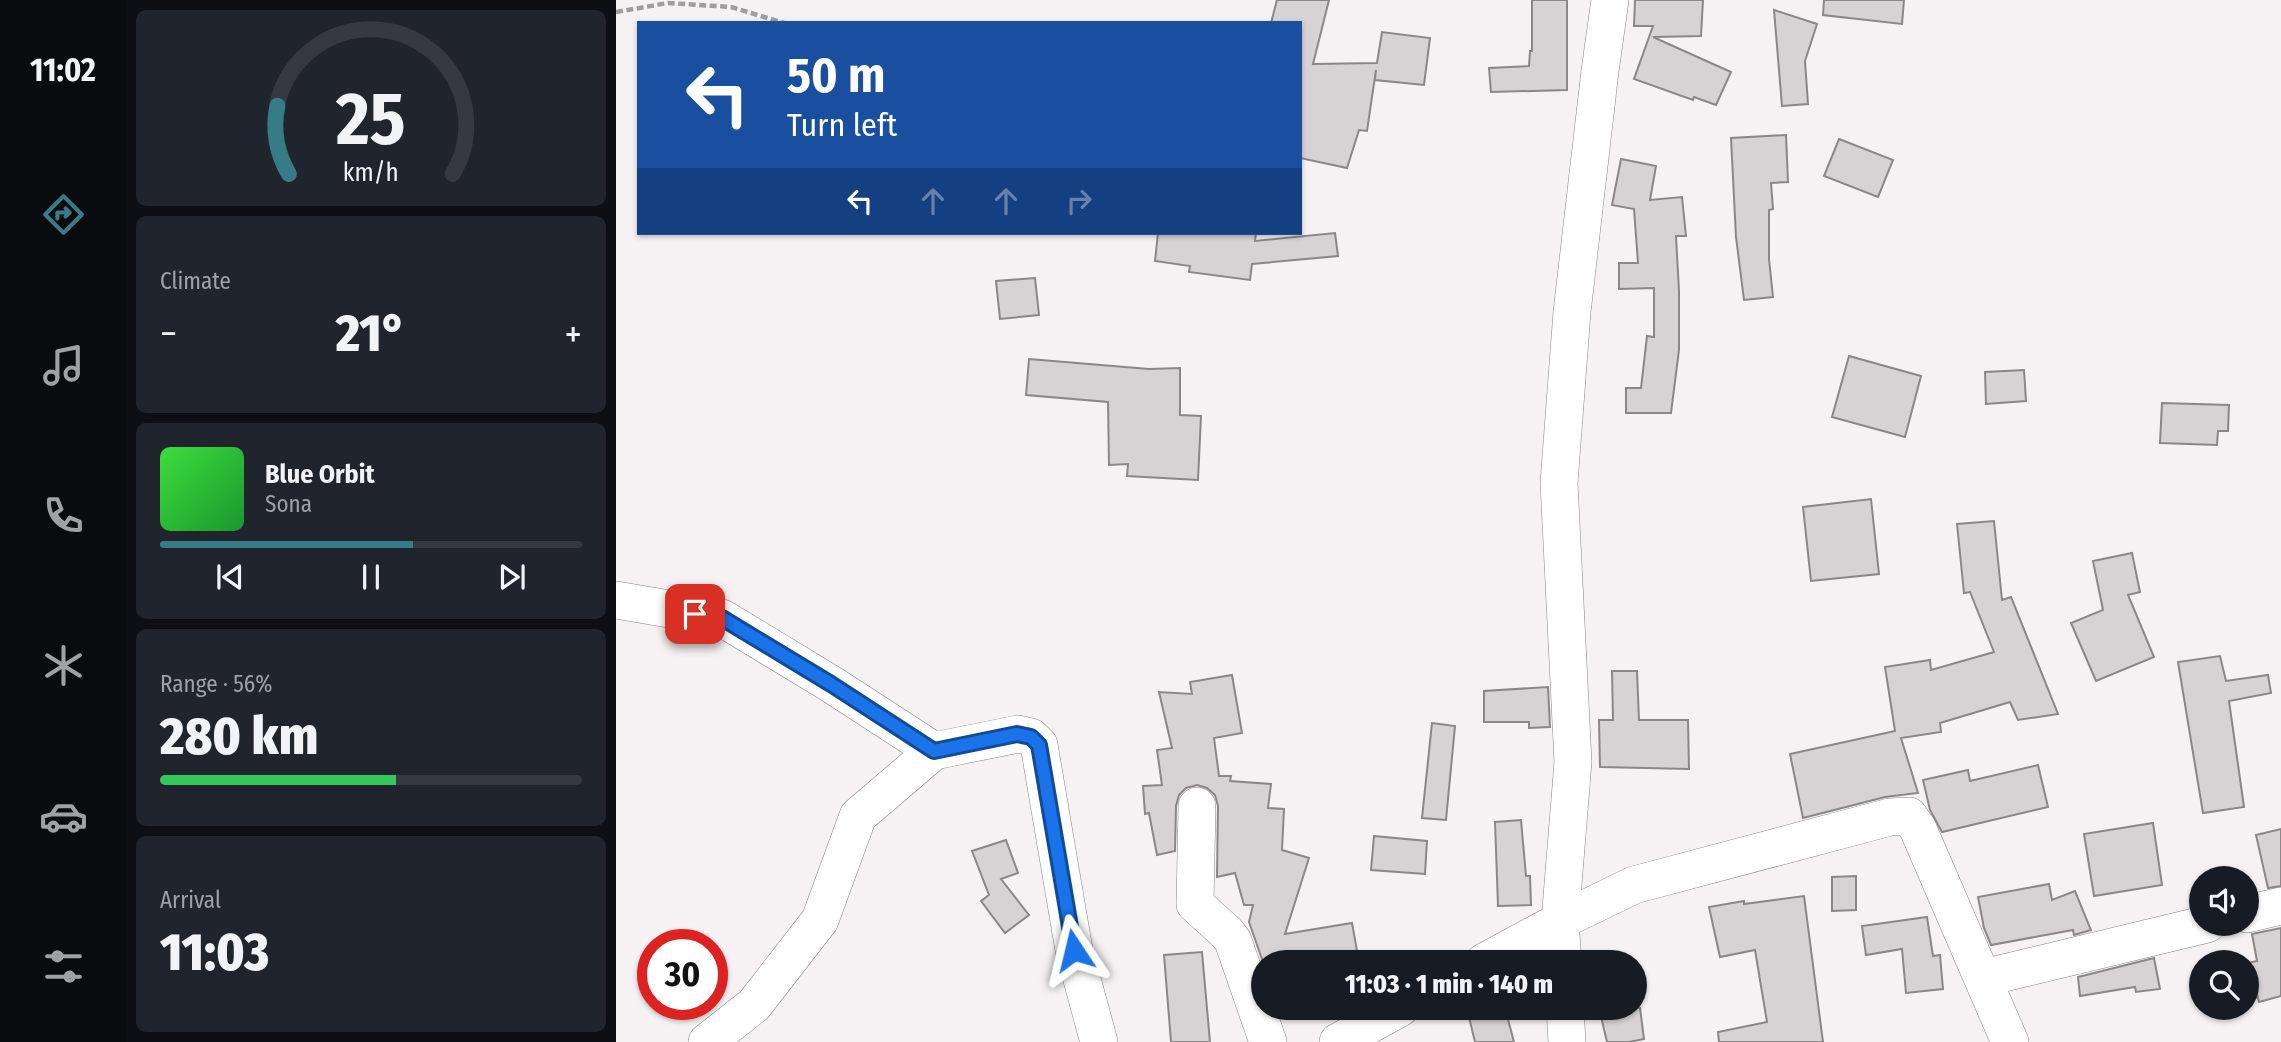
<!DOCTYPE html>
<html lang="en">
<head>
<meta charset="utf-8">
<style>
	:root { --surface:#171b24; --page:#20242c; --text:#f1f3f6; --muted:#9ea1a6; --line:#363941; --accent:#357c87 }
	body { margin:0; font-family:"Fira Sans Condensed",sans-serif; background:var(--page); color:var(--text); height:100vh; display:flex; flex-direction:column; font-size:26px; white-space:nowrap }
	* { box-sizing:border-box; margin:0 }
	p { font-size:23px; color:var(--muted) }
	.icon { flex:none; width:38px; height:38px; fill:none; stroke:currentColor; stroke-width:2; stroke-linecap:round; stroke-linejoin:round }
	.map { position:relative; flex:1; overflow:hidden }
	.panel { display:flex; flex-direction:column; gap:10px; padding:10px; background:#0d0f14; width:490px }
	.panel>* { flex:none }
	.top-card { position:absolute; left:21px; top:21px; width:665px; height:214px; border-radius:0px; box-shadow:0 2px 5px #0004; background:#1a4fa0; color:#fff; overflow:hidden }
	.tools { position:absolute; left:1573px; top:866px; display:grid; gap:14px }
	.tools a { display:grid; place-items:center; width:70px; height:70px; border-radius:50%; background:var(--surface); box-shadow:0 2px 5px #0004; font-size:35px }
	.speed { position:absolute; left:21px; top:929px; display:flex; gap:14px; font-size:35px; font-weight:700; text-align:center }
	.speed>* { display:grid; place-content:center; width:91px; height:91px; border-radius:50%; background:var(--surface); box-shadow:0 2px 5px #0004; line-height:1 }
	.speed .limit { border:10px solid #d22; background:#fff; color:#111 }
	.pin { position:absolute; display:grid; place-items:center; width:60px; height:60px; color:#fff; margin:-30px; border-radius:14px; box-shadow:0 4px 10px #0006 }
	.me { position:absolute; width:77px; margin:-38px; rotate:350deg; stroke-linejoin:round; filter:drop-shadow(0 0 5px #0008) }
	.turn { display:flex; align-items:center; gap:24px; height:147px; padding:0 35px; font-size:32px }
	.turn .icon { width:91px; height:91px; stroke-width:2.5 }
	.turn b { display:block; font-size:49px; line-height:60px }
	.lanes { display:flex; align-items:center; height:66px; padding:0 35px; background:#0003; justify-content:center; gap:35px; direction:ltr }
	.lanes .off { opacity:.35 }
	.big { font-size:52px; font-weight:800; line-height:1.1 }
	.panel .widget { flex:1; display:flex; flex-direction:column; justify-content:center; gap:10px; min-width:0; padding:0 24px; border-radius:10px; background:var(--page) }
	.panel .dial { align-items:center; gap:0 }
	.dial svg { height:182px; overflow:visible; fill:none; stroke:var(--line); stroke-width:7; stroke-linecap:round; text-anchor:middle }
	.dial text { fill:var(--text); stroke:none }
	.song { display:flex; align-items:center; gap:21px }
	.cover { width:84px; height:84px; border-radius:10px; background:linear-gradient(135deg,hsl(120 70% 55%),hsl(130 70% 35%)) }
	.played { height:7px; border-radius:4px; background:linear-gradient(90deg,var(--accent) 60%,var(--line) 60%) }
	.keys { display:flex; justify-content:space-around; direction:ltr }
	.heat { display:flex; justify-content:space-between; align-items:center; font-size:38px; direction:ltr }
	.charge { height:10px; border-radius:5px; background:linear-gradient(90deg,#34c759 56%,var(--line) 0) }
	.trip { position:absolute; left:635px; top:950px; width:396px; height:70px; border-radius:35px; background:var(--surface); box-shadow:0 2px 5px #0004; font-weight:800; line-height:70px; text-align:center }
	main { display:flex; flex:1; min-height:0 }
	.menu { display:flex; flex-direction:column; width:126px; justify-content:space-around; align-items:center; background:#090b0e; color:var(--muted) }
	.menu .icon { width:49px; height:49px }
	.menu .on { color:var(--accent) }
	.menu b { font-size:32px; color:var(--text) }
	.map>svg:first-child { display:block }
	.building { fill:#d7d3d4; stroke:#8a8788; stroke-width:2 }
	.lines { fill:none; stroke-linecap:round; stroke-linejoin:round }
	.minor-casing { stroke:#888485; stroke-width:38 }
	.path { stroke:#a09d9d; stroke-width:4.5; stroke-dasharray:7 3.5; stroke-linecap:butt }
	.minor { stroke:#fff; stroke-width:37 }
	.route-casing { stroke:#114b97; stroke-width:18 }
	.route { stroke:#1a73e8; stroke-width:12 }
</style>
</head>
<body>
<main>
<nav class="menu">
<b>11:02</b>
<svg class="icon on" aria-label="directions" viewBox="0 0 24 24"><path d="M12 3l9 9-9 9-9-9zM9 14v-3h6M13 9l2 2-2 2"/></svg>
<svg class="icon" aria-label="music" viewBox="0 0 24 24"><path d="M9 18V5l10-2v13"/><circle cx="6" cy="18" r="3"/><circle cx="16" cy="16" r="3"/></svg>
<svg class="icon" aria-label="phone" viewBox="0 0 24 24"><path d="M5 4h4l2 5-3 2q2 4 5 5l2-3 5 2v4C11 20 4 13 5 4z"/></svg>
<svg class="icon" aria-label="climate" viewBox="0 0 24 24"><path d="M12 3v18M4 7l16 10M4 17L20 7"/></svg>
<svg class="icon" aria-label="car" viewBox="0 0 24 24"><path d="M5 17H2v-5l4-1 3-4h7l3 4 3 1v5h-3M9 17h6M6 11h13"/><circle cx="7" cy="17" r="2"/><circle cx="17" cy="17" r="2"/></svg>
<svg class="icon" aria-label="filters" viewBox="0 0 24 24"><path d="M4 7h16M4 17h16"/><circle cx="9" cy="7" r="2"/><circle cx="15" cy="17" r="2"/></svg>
</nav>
<section class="panel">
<div class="widget dial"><svg viewBox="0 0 100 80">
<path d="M14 69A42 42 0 1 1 86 69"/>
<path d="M14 69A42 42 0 0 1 9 39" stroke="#357c87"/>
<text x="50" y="56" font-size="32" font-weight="700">25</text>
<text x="50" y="72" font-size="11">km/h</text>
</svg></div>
<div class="widget"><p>Climate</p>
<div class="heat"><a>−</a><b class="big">21°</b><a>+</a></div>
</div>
<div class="widget">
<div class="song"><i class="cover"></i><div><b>Blue Orbit</b><p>Sona</p></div></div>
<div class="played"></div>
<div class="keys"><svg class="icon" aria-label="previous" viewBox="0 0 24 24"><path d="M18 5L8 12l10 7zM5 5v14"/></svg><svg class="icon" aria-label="pause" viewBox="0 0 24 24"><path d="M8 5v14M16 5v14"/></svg><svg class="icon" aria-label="next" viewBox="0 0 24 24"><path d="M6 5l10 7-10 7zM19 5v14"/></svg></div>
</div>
<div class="widget"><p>Range · 56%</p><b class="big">280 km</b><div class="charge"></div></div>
<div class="widget"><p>Arrival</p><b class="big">11:03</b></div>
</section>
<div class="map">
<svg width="1665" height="1042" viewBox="0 0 1665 1042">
	<rect width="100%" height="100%" fill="#f6f2f3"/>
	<path class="building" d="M661,0h52l-16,64 64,-1 5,-31 48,6 -6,47 -49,-5 1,-10 -9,61 -8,-1 -12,38 -47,-10v-135h-29z
		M916,0h35v90l-76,2 -2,-24 40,-2 1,-15h2z
		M1019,0h68l-2,36 -48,1 78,35 -15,33 -22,-8 -1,3 -59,-21 19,-53h-19z
		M1208,0h80l-2,24 -79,-9z
		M1158,10l43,14 -12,37 3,43 -26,2z
		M1170,135l2,47 -17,1 2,26 -4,1v49l4,38 -29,3 -8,-63 -5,-99z
		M1223,139l54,21 -15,37 -54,-21z
		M1005,159l35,7 -6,34 32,-3 4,39h-10l3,55v59l-8,63h-45v-25h15l6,-52 7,1v-49l-35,1v-26h19l-4,-54 -22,-4z
		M542,233h98l-1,8 80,-8 3,23 -86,8 -2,16 -61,-8 1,-6 -35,-5z
		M419,278l4,37 -39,4 -4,-38z
		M1233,356l72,20 -16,61 -73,-20z
		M413,359l120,10 31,-1v47l21,1 -3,64 -71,-4 1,-12 -19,1 -1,-63 -82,-7z
		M1408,370l2,31 -40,3 -1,-32z
		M1546,403l67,2 -1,26h-10l-1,14 -57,-2z
		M1255,499l8,75 -68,7 -8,-74z
		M1378,521l8,79 9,-3 47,117 -40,6 -8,-18 -70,21 1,9 -40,6 17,55 -33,4 -82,21 -13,-64 105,-23 -10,-64 45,-7 1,10 63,-18 -24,-60 -6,1 -7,-69z
		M1516,553l8,39 -12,3 26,62 -58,24 -25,-58 32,-13 -10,-49z
		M1604,656l6,25 42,-6 3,18 -42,8 15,106 -41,6 -25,-151z
		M996,671h25l2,49h49l1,49 -89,-2 -1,-47h14z
		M616,675l10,58 -28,5 5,38h12l-1,5 41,3 -3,24 16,1 -2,41 27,8 -24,76 67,-11 7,39h-96l-14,-40 4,-17h-9l-9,-32 -18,4 1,-71 -3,-11 -8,-7 -10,-3 -11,3 -7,7 -3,11 -1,45 -18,4 -8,-42 -4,1 -2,-28 19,-1 -5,-35 15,-2 -13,-56 33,2 -2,-12z
		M932,687l2,40 -21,1v-6h-45v-31z
		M816,723l23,3 -9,94 -24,-2z
		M1422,765l10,42 -106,25 -12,-22 -7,-30 45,-10 2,11z
		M905,820l5,56h4l1,29 -33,1 -3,-84z
		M1537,823l9,62 -68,11 -10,-62z
		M1665,829v57l-13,2 -12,-53z
		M758,836l53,5 -2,33 -54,-4z
		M390,840l12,33 -17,6 28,36 -24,18 -24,-32 8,-6 -17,-44z
		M1240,876v34l-24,1v-34z
		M1433,884l3,16 23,-9 16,39 -17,5 -1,-5 -82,15 -7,-17 -6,-31z
		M1188,896l19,146h-104l-1,-10 49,-10 -12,-72 -35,7 -11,-50 35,-6v3z
		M1311,917l6,39 7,-1 3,34 -37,4 -4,-44 -36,6 -4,-29z
		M1665,928v68l-22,6 -11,-39 9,-2 -5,-27z
		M586,952l8,90h-39l-7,-87z
		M1538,958l6,31 -24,3 -1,-5 -55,9 -2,-19z
		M873,1008h16l9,34h-39l-7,-29z
		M983,1008h41l4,31 -15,3h-22z"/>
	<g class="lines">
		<g class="minor-casing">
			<path id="minor" d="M0,600l106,18 109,66 103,67
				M581,806l-2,98 32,29 6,8 35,101
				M1631,914l34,-8
				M868,962l76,-41 74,-36 256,-68 19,-1 9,13 92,213
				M947,962l-3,-41 13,-159 -14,-279 13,-171 28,-241 10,-71
				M1367,978l224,-54
				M949,1008l2,34
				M91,1042l47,-37 66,-85 38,-104 76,-65 84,-17 13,3 8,8 35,205 25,92
				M722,1042l62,-34"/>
		</g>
		<path class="path" d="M0,12l52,-9 63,4 53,16"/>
		<use href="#minor" class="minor"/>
	</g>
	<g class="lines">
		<g class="route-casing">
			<path id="route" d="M79,614l27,4 109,66 103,67 83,-17 14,3 8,8 35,205"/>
		</g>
		<use href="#route" class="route"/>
	</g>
</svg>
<div class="tools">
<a><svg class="icon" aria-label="sound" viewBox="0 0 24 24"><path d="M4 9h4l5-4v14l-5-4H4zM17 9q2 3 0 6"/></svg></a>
<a><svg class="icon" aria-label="search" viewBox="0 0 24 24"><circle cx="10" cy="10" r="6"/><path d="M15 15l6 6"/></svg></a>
</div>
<div class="speed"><div class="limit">30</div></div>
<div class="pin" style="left:79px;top:614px;background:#d93025"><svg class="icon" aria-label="arrive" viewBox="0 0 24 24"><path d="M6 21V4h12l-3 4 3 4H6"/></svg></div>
<svg class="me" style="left:458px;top:950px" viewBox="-20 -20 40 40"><path d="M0-17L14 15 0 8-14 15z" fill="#1a73e8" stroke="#fff" stroke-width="4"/></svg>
<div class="trip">11:03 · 1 min · 140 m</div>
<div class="top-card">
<div class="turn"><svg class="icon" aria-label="left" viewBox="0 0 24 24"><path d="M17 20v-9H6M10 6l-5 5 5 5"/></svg><div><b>50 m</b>Turn left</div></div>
<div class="lanes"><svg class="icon" aria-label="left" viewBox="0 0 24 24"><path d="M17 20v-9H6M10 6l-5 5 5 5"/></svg><svg class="icon off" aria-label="ahead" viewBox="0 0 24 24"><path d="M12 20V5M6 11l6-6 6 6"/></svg><svg class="icon off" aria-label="ahead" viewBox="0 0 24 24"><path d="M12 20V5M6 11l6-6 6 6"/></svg><svg class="icon off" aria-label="right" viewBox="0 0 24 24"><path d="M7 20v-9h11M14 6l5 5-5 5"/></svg></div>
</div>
</div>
</main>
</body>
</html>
